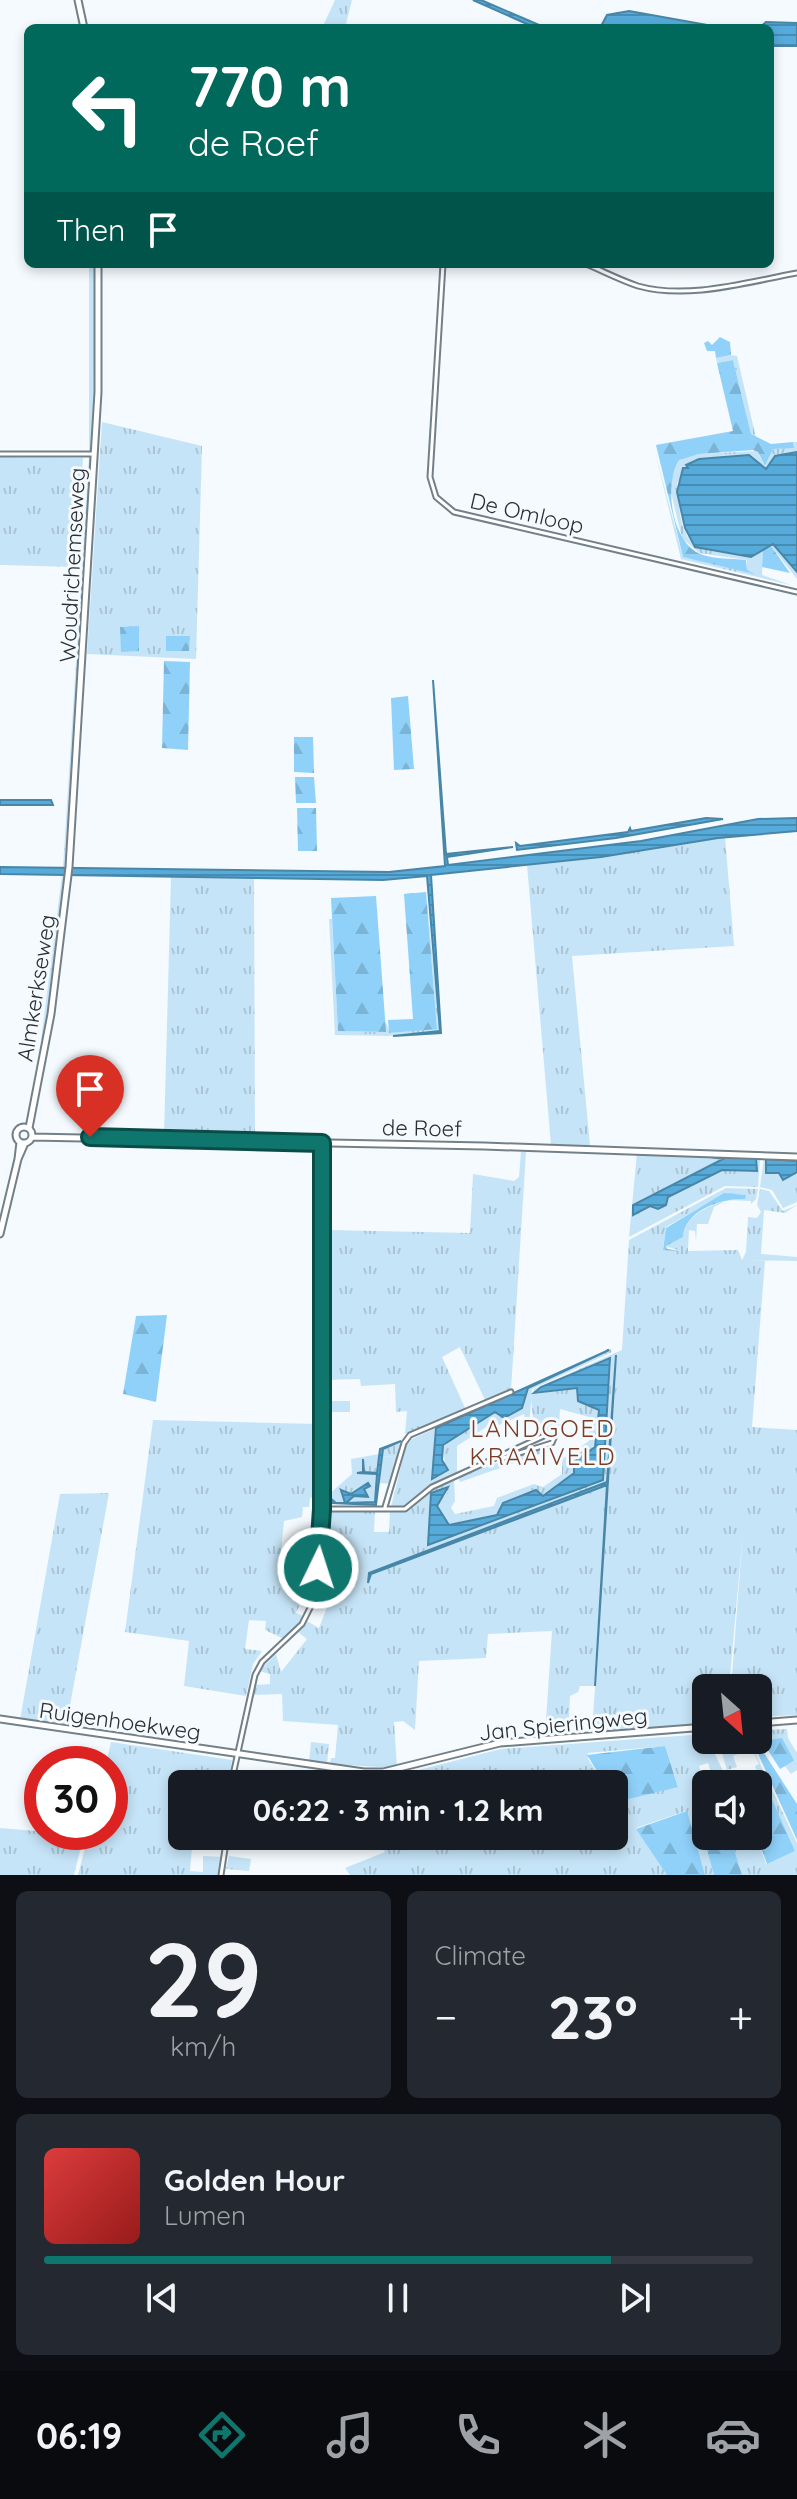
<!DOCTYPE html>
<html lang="en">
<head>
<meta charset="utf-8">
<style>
	:root { --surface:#171b24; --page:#242831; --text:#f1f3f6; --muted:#9ea1a6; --line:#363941; --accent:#0f766e }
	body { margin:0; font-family:Quicksand,sans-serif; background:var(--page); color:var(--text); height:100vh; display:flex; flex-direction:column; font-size:30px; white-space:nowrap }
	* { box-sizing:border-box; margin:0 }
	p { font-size:26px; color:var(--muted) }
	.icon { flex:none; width:44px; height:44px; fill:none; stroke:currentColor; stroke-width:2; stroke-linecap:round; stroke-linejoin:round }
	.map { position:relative; height:1875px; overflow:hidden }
	.panel { display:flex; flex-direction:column; gap:16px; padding:16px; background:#0d0f14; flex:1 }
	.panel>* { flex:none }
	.banner { position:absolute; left:24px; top:24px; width:750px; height:244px; border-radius:12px; box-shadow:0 4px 12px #0003; background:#00695c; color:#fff; overflow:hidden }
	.needle { width:52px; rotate:153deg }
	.buttons { position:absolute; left:692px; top:1674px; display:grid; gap:16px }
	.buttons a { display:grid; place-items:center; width:80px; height:80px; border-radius:12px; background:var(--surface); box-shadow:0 4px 12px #0003; font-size:40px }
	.speed { position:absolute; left:24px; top:1746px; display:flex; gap:16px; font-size:40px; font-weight:700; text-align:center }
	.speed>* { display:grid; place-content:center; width:104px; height:104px; border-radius:50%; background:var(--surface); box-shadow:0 4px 12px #0003; line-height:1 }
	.speed .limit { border:12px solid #d22; background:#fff; color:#111 }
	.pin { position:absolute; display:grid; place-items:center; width:68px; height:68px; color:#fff; margin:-82px -34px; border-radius:50% 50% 50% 0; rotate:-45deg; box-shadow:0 0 8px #0007 }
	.pin .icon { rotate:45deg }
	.me { position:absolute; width:88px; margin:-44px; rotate:4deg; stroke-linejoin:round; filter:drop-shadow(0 0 6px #0008) }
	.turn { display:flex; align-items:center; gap:28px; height:168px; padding:0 32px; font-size:36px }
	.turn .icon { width:104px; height:104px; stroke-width:2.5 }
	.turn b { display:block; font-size:56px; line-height:68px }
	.then { display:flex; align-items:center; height:76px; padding:0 32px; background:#0003; gap:16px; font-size:30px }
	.big { font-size:60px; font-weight:700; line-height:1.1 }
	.panel .card { flex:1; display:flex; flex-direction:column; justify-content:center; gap:12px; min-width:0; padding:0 28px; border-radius:12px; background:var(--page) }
	.panel .dial { align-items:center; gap:0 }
	.dial b { font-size:104px; line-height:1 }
	.song { display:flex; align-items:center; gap:24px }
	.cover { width:96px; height:96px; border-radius:12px; background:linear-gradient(135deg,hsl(0 70% 55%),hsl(0 70% 35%)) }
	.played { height:8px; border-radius:4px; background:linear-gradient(90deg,var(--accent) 80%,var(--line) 80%) }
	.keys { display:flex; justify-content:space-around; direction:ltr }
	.heat { display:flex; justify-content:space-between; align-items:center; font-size:44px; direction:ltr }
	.panel .tiles { flex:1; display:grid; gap:16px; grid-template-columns:1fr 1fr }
	.card:last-child { grid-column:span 2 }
	.trip { position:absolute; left:168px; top:1770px; width:460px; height:80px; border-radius:12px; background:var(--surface); box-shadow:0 4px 12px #0003; font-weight:700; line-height:80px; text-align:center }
	.dock { display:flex; height:128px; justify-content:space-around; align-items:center; background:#090b0e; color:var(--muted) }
	.dock .icon { width:56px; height:56px }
	.dock .on { color:var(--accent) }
	.dock b { font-size:36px; color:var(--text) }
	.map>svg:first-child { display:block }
	.grass { fill:url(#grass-tufts); fill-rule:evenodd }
	.forest { fill:url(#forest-firs) }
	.pitch { fill:#c6e4f7 }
	.water { fill:url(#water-rules); stroke:#4886a8; stroke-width:2 }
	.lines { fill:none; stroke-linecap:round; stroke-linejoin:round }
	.street-casing { stroke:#738088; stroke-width:7 }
	.secondary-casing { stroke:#738088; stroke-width:9 }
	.street { stroke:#fff; stroke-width:3 }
	.secondary { stroke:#fff; stroke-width:5 }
	.route-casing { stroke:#0a4d48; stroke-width:20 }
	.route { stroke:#0f766e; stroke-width:14 }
	.labels { text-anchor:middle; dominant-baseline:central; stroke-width:6; stroke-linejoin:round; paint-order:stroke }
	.street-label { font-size:22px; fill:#292f32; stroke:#f4fafe }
	.neighbourhood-label { font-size:24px; letter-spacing:2px; fill:#7d3b21; stroke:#f4fafe }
</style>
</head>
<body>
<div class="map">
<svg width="797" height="1875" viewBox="0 0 797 1875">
	<defs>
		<pattern id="grass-tufts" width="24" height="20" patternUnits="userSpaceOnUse" patternTransform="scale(2)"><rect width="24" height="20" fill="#c6e4f7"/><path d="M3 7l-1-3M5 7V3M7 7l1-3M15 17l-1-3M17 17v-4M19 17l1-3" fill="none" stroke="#aac4d4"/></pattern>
		<pattern id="forest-firs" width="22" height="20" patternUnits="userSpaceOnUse" patternTransform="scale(2)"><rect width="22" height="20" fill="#90d1f9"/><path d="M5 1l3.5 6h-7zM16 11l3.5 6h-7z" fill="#7cb4d6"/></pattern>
		<pattern id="water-rules" width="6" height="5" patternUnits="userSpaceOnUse" patternTransform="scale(2)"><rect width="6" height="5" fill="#56abdb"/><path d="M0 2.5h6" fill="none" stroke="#478cb2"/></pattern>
	</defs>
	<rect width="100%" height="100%" fill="#f4fafe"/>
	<path class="grass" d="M335,0h17l-7,28h-23z
		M89,264h6l-2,184 -4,3z
		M731,355l6,1 19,82 -5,-4 -18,-74 -16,3 -1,-5z
		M102,422l100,24 -6,213 -109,-5z
		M793,442h4v10l-22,4 -8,13 -18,-14 -58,6 -14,22c4,71 16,68 79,72l17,-12 24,29v7l-26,-33 -8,5 -1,24 29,10 -110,-26 -26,-107 28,105 64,13v-10l-48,-7 -17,-15 -13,-54 10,-25 20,-5 58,-3 8,15 8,-17 21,-2z
		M89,456l4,4 -26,407h-4z
		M0,457l83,1 -7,109 -76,-2z
		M725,837l9,109 -162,10 18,189h-39l-24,-280z
		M62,875h4l-21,165h-4z
		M171,877l83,1 1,260 -91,-3z
		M426,892l14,139 -52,5 -53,-1 -6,-116h3l6,112 46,1 1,-12 5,13 47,-5z
		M521,1152h5l-15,238 -25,12 -26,-55 -18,10 24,53 -61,24 2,-23 -11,1 -1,-28 -34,2 -1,-7 -34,1 1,-150 143,3 3,-59 41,7 5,-4z
		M637,1153l119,3 4,4 -2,27 -33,-1 -96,51zM704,1157l52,1v14l-34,-2 -54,27 -6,10 -12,-1 -16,9 91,-57z
		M764,1157l33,2h-31v14l14,1 3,5 14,-7v30l-14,6 -11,-18 -12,-3z
		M726,1188l32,1 -2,10 -5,5v-3l-24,-1 -13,7 -6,17h-11l-1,18 -1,-11 -6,-1 -1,21 50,-1 4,10 4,-8 2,-35 9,1 4,-6 -4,-7 3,-16 9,2 14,20 14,-6 -12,8 -21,-3 -3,44 36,3v4l-52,-1h20l-13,167 45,3v285l-39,2v-29h-27l12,-157 -14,157h-23v35l-114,9 24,-358 -9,108 -238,91 1,9 1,-8 236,-89 -13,201h-14l-2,6 -8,4 -2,38 -23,1 7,-104 -64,3 -2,24 -67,3 -4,69 -12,-9 -9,1 3,46 -67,-4 1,-6h4l3,-33 -55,-4 -1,-27 -31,1 3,-10 16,-1v-10l-11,-3 17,-17 5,18 26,-33 -9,-7 9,-11 12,7 11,-28 13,1 1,-13 -15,-2 -2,13 -11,-6 11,-82 48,-1 -1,22h15l1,-22c24,0 41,-22 64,-31l1,22 -4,7 4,6 39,-8 3,-8 37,-14 9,3 19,-13v-15l27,-18v-24l-29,-8 -1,16 -8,9 -16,5 -4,-41 3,-9 88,-39 7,-110zM724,1194l21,1v4c-23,-1 -59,12 -62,38l-18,9 16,5 -18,-2 3,-22zM605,1359h5l1,4 -8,117 -174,64 10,-54 9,1 -11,15 11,19 49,-10 6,-12 39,-6 32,-24v-11l21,-14 4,-38 -21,-9 -1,-13 -41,6v-4z
		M611,1349l1,3 -80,37 -4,53 -4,-28 -32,14 -1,-4 -34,22v29l-29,13 -21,19h-16l15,-61 6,-7zM528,1387l-5,18 -28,7 -53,33 3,18 -13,16 4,-51z
		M153,1420l166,4v72l-9,2 -1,9h-6l-1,10 -18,4 -4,40 5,2 5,9 27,2 -3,14 -17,-2 -5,3v11l9,2 -5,11 9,4 -19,23 -21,-10 1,-9 -17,-1 -4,29 17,2 -9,13 -7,32 -62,-10 5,-45 -64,-9z
		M403,1441l-10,43 -14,-1 1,-5 12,1 2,-22 -12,-1 1,-7z
		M554,1442l-5,9 -89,31 -2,-5z
		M379,1454l-4,49 -29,1 8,-8h14l-3,-5 -1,5 -7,-2 11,-7 -4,-1 -13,8 -8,-4 2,13h-9l-9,-7 25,-22 -1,-15z
		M109,1493l-43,234 -46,-7 40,-226z
		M787,1729l1,9 9,15v17l-6,4 -6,-8 10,-5 -34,-24v-7z
		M706,1734v6h9l1,8 -3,2 10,21 -11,4 -4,-12 -9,3 5,16 12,-4 -3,6h-7v22l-11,3 19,66h-9l-19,-64 -50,17 31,47h-317l-5,-7 40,-16 -10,-16h17l8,10 10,1 5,-8 -10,-3h209v-39l4,5 60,-16 -13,-40 -77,7v6l17,25h-200l-6,-9 102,-26z
		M718,1740h31l48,103v32h-55l-12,-39h27l9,28 29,-13 -28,-63 -9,2 4,-4 -7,-20 4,-2 -11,-24 -16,2 6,12 -5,2 4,11 -10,3z
		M111,1742l121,18 -4,24h-46v49h-9l1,13 18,2 -2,23 13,1v-16l21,1 -3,18h-143l11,-43h21v-68h-4z
		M311,1742l18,2 -2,20 -18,-2z
		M0,1828l84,7 -10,40h-74z
		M229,1856l22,3 -2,12 -23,-2z"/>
	<path class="forest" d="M720,337l10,5 1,13 -15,3 -1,-7h-8l-3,-8 4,-2 4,4z
		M733,360l18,74 20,10 22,-2 1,6 -21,1 -8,17 -7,-14 -5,-2 -54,4 -20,6c-15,25 -8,76 17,92 14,8 35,6 50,8l1,10 7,4 -71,-17 -27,-112 77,-14 -16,-68z
		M771,546l19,27 -28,-6 1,-17z
		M139,626v25l-18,1 -1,-25z
		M166,636h24l-1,15h-23z
		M164,661l26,1 -2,88 -26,-2z
		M408,696l6,73 -20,1 -3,-72z
		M294,737h19l1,36 -20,-1z
		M295,777h19l2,26h-20z
		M297,808h19l1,43h-19z
		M426,892l11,137 -48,4 -1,-13 25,-1 -9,-125z
		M376,896l10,136 -48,-1 -7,-133z
		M724,1193l22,2 -1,4c-23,-1 -60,11 -62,38l-17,9 1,3 14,2 -18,-1 3,-22z
		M167,1315l-11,87 -33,-8 13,-78z
		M782,1738l15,28 -3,-5 -14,8 -18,-28z
		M759,1745l38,59v36l-42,-93z
		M665,1746l13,41 -61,15 -3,-18h-9l-18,-29z
		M767,1788l28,63 -28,13 -10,-28 1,-46z
		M706,1806v30h24l12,39h-28l-19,-66z
		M687,1811l18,64h-38l-31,-46z"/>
	<path class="pitch" d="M450,1389l8,21 -40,16 -8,-21z
		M326,1401h24v11h-24z
		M382,1456l12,1 -2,22 -12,-1z"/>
	<path class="water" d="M473,0h8l65,28h-10z
		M629,11l95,17h-124l7,-13z
		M766,22l31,1v23h-27v-18h-11z
		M797,452v120l-24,-28 -22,13 -56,-10 -10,-19 -8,-36 6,-24h5l-2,-3 13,-6 50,-4 17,14 9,-13z
		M433,680l13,174 67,-7 -66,10 1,8 193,-24 117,-22 39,-1v13l-79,7 -117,19 -170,18 10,158 -48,3 47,-5 -13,-155 -44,4 -383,-6v-7l389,5 56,-6z
		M0,800h51l2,5h-53z
		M706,818l17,1 -107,19 -99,12 -1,-7 4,3 108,-14 2,-4 1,3z
		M704,1156l52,2 1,13 -35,-1 -54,27 -2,8 -8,4 -8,-3 -17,9v-10l90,-46z
		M766,1159l31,2v11l-14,8 -4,-7h-13z
		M609,1350l-81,38 -6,20 -18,10 -9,-6 -52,33 -1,15 6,10 -16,9 4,-51z
		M616,1355l-21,331 12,-201 -236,89 -3,9 1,-10 238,-91z
		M610,1358l-7,122 -175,65 3,-52 17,-6 -11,19 12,19 48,-10 6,-12 33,-13 7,6 31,-23v-11l21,-15 4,-37 -21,-9 -1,-13 -43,5 7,-6z
		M401,1441l-18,8 -7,56 -45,-2 -2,-6 7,6h9l-4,-13 10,4 17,-11 2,3 -6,3 4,8 -14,-1 -8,7 29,-1 2,-28 -20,-1 6,-1v-13l1,13 13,1 3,-24z"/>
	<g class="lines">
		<g class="street-casing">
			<path id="street" d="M443,264l-13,213 6,20 18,15 343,80
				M586,264c17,7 34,16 52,22 50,14 109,-4 159,-13
				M0,454h92
				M385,1507l19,-64 6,-8 101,-43
				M322,1509h83l27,-22 114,-52 8,3 -2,5 -52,16
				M231,1784l24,-109 7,-13 40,-38 11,-22 5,-34 4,-59v-366
				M221,1875l6,-39"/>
		</g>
		<g class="secondary-casing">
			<path id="secondary" d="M78,0l6,28
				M16 1135a8 8 0 1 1 16 0a8 8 0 1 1-16 0Z
				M29,1128l22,-114 18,-147 29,-475v-128
				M32,1137l452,9 313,11
				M20,1142l-2,17 7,-16
				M0,1234l18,-75
				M0,1719l364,53h19l117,-29 206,-16
				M758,1723l39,-3"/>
		</g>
		<use href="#street" class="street"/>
		<use href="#secondary" class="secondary"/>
	</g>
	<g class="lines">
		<g class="route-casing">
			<path id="route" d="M90,1137l232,6v366l-4,59"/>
		</g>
		<use href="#route" class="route"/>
	</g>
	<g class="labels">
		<g class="street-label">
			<text transform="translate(527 513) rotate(13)">De Omloop</text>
			<text transform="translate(72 565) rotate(-87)">Woudrichemseweg</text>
			<text transform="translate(36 988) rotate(-81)">Almkerkseweg</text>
			<text transform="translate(422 1128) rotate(1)">de Roef</text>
			<text transform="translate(120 1721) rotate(8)">Ruigenhoekweg</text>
			<text transform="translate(563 1724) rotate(-6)">Jan Spieringweg</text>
		</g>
		<g class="neighbourhood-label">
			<text x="543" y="1428">LANDGOED<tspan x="543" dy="28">KRAAIVELD</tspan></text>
		</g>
	</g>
</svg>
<div class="buttons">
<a><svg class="needle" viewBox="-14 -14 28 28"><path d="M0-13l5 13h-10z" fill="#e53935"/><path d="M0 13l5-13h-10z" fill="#9ea1a6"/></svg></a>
<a><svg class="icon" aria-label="sound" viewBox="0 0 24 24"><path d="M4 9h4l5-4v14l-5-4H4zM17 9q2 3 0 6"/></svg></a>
</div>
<div class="speed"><div class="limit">30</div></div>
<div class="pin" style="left:90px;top:1137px;background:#d93025"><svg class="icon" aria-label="arrive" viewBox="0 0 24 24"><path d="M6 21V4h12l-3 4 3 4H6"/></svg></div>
<svg class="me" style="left:318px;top:1568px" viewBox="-20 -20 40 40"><circle r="17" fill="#0f766e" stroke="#fff" stroke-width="3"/><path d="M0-11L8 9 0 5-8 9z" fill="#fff"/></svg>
<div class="trip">06:22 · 3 min · 1.2 km</div>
<div class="banner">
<div class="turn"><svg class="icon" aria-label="left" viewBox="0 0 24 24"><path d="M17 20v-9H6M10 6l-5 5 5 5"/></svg><div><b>770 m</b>de Roef</div></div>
<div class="then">Then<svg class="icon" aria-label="arrive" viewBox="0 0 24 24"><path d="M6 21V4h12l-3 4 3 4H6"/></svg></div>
</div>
</div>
<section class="panel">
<div class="tiles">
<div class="card dial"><b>29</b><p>km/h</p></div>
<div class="card"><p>Climate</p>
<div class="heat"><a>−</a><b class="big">23°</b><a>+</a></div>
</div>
<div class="card">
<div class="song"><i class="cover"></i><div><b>Golden Hour</b><p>Lumen</p></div></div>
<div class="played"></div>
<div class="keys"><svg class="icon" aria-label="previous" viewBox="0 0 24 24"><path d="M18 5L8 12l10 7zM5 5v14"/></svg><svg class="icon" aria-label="pause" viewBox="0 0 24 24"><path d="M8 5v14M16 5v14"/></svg><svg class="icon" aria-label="next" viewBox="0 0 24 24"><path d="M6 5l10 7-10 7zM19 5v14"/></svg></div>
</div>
</div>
</section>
<nav class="dock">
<b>06:19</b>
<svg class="icon on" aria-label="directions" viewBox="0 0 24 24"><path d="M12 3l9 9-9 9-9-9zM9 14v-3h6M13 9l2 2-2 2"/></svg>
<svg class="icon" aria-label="music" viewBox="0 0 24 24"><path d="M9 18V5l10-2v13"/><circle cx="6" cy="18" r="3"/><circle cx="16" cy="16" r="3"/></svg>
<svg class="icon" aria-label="phone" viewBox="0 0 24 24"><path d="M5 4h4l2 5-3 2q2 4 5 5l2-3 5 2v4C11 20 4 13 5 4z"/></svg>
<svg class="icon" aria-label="climate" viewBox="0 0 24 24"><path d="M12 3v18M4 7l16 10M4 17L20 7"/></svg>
<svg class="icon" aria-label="car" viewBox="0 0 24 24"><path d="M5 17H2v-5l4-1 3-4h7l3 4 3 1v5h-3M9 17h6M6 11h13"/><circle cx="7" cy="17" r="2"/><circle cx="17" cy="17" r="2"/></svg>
</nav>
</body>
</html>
